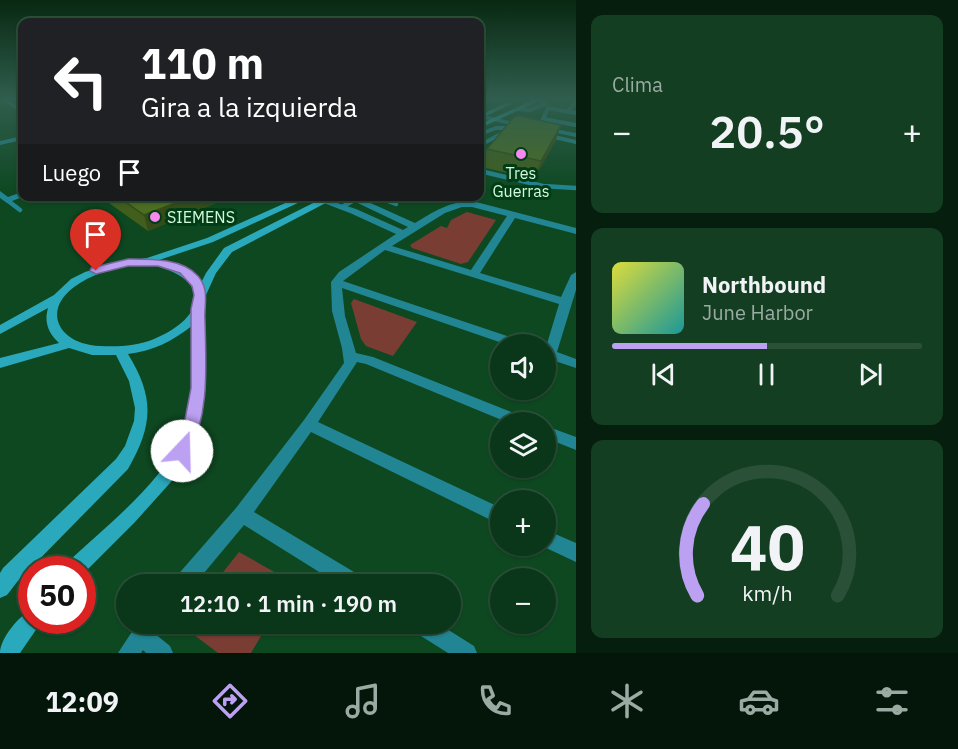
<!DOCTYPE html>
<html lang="es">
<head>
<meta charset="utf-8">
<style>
	:root { --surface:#0a3619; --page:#133e22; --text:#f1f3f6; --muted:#99aba2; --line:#2a5038; --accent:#bca0f2 }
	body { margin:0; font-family:"IBM Plex Sans",sans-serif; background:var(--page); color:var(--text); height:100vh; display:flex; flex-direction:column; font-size:22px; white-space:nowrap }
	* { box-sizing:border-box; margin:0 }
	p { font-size:20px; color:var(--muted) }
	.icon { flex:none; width:33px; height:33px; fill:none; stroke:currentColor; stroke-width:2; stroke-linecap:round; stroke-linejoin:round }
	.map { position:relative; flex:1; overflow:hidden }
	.panel { display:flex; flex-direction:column; gap:15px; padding:15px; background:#061e0e; width:382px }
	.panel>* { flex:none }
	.top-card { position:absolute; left:18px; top:18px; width:466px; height:183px; border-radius:12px; box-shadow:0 2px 4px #0004,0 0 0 2px var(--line); background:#202124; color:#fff; overflow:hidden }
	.controls { position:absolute; left:490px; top:334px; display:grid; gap:12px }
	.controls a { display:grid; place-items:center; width:66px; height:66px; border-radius:50%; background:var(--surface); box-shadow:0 2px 4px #0004,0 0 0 2px var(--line); font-size:30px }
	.speed { position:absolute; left:18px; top:556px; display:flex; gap:12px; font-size:30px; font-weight:700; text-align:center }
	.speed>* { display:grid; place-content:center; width:78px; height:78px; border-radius:50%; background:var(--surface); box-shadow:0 2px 4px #0004,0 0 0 2px var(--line); line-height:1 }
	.speed .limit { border:9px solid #d22; background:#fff; color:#111 }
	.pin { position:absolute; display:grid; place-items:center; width:51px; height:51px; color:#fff; margin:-62px -26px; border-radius:50% 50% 50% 0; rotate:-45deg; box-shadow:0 0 6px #0007 }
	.pin .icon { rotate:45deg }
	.me { position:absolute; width:66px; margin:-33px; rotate:21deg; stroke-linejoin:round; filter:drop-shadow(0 0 4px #0008) }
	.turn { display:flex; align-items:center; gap:21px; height:126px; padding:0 24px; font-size:27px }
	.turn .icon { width:78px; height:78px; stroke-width:2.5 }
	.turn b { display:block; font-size:42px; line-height:51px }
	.then { display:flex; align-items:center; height:57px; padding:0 24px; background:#0003; gap:12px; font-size:22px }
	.big { font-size:45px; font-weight:600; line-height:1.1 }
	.panel .widget { flex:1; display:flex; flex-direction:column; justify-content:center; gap:9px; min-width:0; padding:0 21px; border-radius:12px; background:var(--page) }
	.panel .dial { align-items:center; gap:0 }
	.dial svg { height:156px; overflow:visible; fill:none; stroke:var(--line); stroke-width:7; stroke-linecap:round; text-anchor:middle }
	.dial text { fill:var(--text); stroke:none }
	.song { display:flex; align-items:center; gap:18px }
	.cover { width:72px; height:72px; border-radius:9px; background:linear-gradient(135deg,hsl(60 70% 55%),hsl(180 70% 35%)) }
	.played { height:6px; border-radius:3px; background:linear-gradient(90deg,var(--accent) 50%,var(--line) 50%) }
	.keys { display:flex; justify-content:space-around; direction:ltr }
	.heat { display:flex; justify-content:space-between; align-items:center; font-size:33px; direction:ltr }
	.trip { position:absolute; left:116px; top:574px; width:345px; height:60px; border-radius:30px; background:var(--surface); box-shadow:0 2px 4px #0004,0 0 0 2px var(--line); font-weight:600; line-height:60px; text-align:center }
	.dock { display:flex; height:96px; justify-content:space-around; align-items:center; background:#04160a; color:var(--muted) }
	.dock .icon { width:42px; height:42px }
	.dock .on { color:var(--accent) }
	.dock b { font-size:27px; color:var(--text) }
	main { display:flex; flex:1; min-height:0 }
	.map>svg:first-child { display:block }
	.green { fill:#7a3d34 }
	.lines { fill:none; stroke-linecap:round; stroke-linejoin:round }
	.service-far1 { stroke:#218593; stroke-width:4 }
	.service { stroke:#218593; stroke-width:4.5 }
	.minor { fill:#218593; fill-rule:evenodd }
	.tertiary { fill:#218593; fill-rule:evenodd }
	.secondary { fill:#2aa9bc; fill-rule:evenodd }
	.wall { fill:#415e1d }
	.shaded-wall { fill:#354c18 }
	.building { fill:#4c6d22; stroke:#354c18; stroke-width:1.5 }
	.route { fill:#bca0f2; stroke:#7a689d; stroke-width:1.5 }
	.poi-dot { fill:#f689ee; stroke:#003d17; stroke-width:2 }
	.labels { text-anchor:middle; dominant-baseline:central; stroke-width:6; stroke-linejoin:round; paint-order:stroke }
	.far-poi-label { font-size:16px; fill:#d4f8da; stroke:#003d17 }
</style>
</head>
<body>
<main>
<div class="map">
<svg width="576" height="653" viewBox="0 0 576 653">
	<rect width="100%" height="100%" fill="#0e4821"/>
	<path class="green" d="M467,212l29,8 -28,42 -7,2 -49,-16 -2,-3 31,-19 6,2 4,-8z
		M354,299l63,23 -24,34 -27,-10 -5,-7 -10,-36z
		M239,552l53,30 -2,3h-77z
		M268,624l-17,29h-33l-37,-28z"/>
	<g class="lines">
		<path class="service-far1" d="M517,109l13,1 15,-6 -5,-4
			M568,112l8,-11
			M576,113l-28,-5 -5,11 33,6
			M480,134l16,-6h14
			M550,136l26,6
			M480,145l25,-13"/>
		<path class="service" d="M480,171l63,15 33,2
			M374,196l22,8
			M7,200l13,10
			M342,207l19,-11"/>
		<path class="minor" d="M1,100h7l14,9v4z
			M22,136v4l-22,5v-4z
			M0,191l8,6 14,-5v4h3l-18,7 -7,-5z
			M343,196h12l60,27c18,-11 35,-22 57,-22l104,27v6l-61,-16 -35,55 81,24 10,-22 5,-3v18l-19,62 19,7v9l-30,-10v-11l13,-43 -174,-54 -42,31 182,61 2,3h-19l-166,-57 3,28 11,37 17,4 156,62 2,4h-22l-143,-59 -9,-2 -39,60 183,86v17l-190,-93 -57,80 110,66 2,7h-26l-96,-60 -50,60h-21l2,-7 61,-70 68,-88 40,-57 -2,-15 -10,-37 -1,-29 8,-10 57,-38 -46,-21 -29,-11 4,-3 31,10 47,21 5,-3zM462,207h10l35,9 -36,54 -79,-24 53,-33z
			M546,426l30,11v13l-30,-12z
			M546,530l30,13v19l-34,-16h4z
			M137,624h22l-5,9 16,13 3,7h-27l-3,-3 -2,3h-23z
			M410,624h29l35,22 3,7h-29l-35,-22z"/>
		<path class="tertiary" d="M480,114l46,11 1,1 -3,2 -44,-10z
			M544,127l32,6v4l-34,-7 -1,-1z"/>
		<path class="secondary" d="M533,100h8l-61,28v-4z
			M506,103l5,1 -31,15v-4z
			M301,196h12l-100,46 -54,18c17,3 31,10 42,23l5,-10 18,-25 103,-52h12l-107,56 -16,21 -10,22 -2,15 2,74 -3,25 -6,25 -13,27 -14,22 -35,39 -53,53v-5h-17l2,-7c38,-37 95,-78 115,-129 13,-35 12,-73 11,-109 -20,16 -40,26 -65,29 27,44 25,71 0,115l-111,113 -10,13 -7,3v-25l3,-5 113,-109 9,-13 9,-25 1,-13 -6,-27 -13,-26h-24l-23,-7 -69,20v-10l59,-15c-11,-10 -15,-21 -11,-35l-48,26v-9l54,-30 17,-16 14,-7 34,-10 28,-4 60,-20zM145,264c63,10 67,51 9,75 -17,7 -36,8 -54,7 -44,-2 -60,-39 -20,-63 19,-12 42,-17 65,-19z
			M32,610v11h10l-22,32h-20c0,-14 19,-38 32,-43z"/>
	</g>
	<path class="wall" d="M561,125l-6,17 -21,37 -52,-12 5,-18z
		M107,196h126l-85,35 -39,-28z"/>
	<path class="shaded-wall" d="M561,125l-6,17 -21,37 7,-18z
		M194,196h39l-85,35 -4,-16z"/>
	<path class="building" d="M519,116l42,9 -20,36 -54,-12 27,-32z
		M117,196h77l-50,19z"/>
	<linearGradient id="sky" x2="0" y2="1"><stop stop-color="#082812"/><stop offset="0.52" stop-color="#305e4e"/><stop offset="1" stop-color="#305e4e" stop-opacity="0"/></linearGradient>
	<rect width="576" height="191" fill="url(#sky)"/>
	<path class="route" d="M128,259c22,0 54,-1 70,17 12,14 6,28 7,44 1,47 5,93 -17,136l-6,2 -6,-2 -3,-5 10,-21 8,-42v-79l3,-14 -2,-9 -12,-13 -22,-7h-30l-32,8 -6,-3 1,-3z"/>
	<g class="poi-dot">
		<circle cx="521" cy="154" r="6"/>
		<circle cx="155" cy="217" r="6"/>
	</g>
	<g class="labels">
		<g class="far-poi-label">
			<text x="521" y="173">Tres<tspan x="521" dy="18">Guerras</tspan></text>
			<text x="167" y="217" text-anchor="start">SIEMENS</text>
		</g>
	</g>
</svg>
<div class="controls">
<a><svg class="icon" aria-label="sound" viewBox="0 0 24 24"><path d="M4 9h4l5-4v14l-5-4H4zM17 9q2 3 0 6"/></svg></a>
<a><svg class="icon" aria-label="layers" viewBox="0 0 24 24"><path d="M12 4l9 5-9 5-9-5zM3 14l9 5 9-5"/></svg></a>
<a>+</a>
<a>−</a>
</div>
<div class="speed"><div class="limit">50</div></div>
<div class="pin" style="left:96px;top:271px;background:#d93025"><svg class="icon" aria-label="arrive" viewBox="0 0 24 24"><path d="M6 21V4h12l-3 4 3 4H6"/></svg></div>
<svg class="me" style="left:182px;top:451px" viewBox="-20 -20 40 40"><circle r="19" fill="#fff"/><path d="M0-13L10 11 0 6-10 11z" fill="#bca0f2"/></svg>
<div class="trip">12:10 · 1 min · 190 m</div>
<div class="top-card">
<div class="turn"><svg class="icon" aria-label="left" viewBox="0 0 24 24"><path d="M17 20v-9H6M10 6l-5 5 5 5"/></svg><div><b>110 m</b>Gira a la izquierda</div></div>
<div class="then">Luego<svg class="icon" aria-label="arrive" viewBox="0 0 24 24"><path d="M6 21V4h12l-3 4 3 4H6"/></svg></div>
</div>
</div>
<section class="panel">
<div class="widget"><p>Clima</p>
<div class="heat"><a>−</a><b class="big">20.5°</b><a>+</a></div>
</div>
<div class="widget">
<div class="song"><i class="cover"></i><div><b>Northbound</b><p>June Harbor</p></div></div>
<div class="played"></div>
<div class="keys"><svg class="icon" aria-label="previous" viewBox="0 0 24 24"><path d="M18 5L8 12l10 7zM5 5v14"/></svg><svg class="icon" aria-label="pause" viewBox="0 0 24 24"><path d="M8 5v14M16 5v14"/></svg><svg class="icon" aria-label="next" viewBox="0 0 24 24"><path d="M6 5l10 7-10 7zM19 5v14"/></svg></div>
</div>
<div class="widget dial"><svg viewBox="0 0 100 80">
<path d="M14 69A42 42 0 1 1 86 69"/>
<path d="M14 69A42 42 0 0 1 17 22" stroke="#bca0f2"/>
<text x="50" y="56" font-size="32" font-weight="700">40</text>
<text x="50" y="72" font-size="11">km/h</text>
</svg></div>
</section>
</main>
<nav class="dock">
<b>12:09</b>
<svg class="icon on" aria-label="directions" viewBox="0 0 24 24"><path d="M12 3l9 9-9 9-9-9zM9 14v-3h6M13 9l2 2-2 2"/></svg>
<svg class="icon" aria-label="music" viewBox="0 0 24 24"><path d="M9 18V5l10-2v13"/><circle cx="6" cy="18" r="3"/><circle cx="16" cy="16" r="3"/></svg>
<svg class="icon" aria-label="phone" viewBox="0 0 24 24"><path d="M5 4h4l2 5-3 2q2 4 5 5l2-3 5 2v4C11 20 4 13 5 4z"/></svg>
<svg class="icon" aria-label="climate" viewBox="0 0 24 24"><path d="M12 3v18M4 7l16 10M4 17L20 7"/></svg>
<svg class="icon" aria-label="car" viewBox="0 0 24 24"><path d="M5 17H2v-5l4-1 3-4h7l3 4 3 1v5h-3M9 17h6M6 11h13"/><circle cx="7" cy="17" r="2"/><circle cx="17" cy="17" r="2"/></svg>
<svg class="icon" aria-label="filters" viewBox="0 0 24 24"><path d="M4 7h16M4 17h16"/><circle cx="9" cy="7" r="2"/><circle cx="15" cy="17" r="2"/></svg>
</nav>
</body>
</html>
